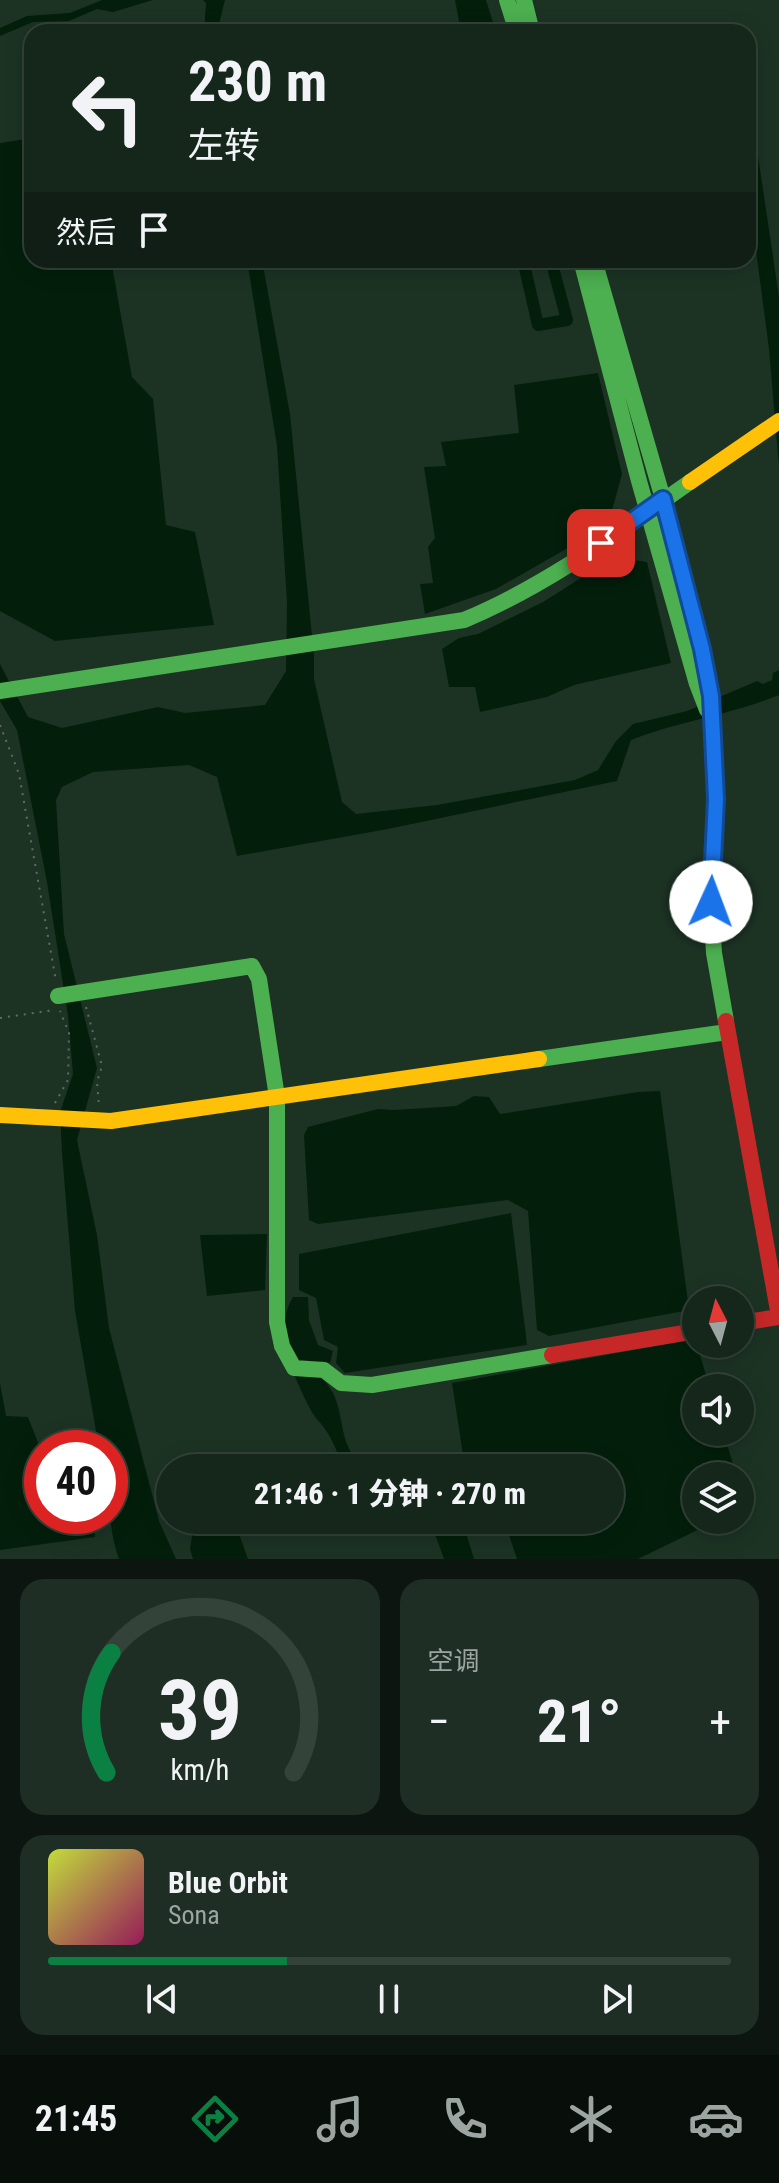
<!DOCTYPE html>
<html lang="zh">
<head>
<meta charset="utf-8">
<style>
	:root { --surface:#15261b; --page:#1e2e24; --text:#f1f3f6; --muted:#9da5a3; --line:#34433a; --accent:#0b8043 }
	body { margin:0; font-family:"Roboto Condensed","Noto Sans SC",sans-serif; background:var(--page); color:var(--text); height:100vh; display:flex; flex-direction:column; font-size:30px; white-space:nowrap }
	* { box-sizing:border-box; margin:0 }
	p { font-size:26px; color:var(--muted) }
	.icon { flex:none; width:44px; height:44px; fill:none; stroke:currentColor; stroke-width:2; stroke-linecap:round; stroke-linejoin:round }
	.map { position:relative; height:1559px; overflow:hidden }
	.sheet { display:flex; flex-direction:column; gap:20px; padding:20px; background:#0c150f; flex:1 }
	.sheet>* { flex:none }
	.guide { position:absolute; left:24px; top:24px; width:732px; height:244px; border-radius:24px; box-shadow:0 4px 20px #0003,0 0 0 2px var(--line); background:#15261b; color:var(--text); overflow:hidden }
	.needle { width:52px; rotate:354deg }
	.tools { position:absolute; left:682px; top:1286px; display:grid; gap:16px }
	.tools a { display:grid; place-items:center; width:72px; height:72px; border-radius:50%; background:var(--surface); box-shadow:0 4px 20px #0003,0 0 0 2px var(--line); font-size:40px }
	.speed { position:absolute; left:24px; top:1430px; display:flex; gap:16px; font-size:40px; font-weight:700; text-align:center }
	.speed>* { display:grid; place-content:center; width:104px; height:104px; border-radius:50%; background:var(--surface); box-shadow:0 4px 20px #0003,0 0 0 2px var(--line); line-height:1 }
	.speed .limit { border:12px solid #d22; background:#fff; color:#111 }
	.pin { position:absolute; display:grid; place-items:center; width:68px; height:68px; color:#fff; margin:-34px; border-radius:16px; box-shadow:0 4px 12px #0006 }
	.me { position:absolute; width:88px; margin:-44px; rotate:2deg; stroke-linejoin:round; filter:drop-shadow(0 0 6px #0008) }
	.turn { display:flex; align-items:center; gap:28px; height:168px; padding:0 32px; font-size:36px }
	.turn .icon { width:104px; height:104px; stroke-width:2.5 }
	.turn b { display:block; font-size:56px; line-height:68px }
	.then { display:flex; align-items:center; height:76px; padding:0 32px; background:#0003; gap:16px; font-size:30px }
	.big { font-size:60px; font-weight:800; line-height:1.1 }
	.sheet .card { flex:1; display:flex; flex-direction:column; justify-content:center; gap:12px; min-width:0; padding:0 28px; border-radius:24px; background:var(--page) }
	.sheet .dial { align-items:center; gap:0 }
	.dial svg { height:208px; overflow:visible; fill:none; stroke:var(--line); stroke-width:7; stroke-linecap:round; text-anchor:middle }
	.dial text { fill:var(--text); stroke:none }
	.song { display:flex; align-items:center; gap:24px }
	.cover { width:96px; height:96px; border-radius:12px; background:linear-gradient(135deg,hsl(70 70% 55%),hsl(330 70% 35%)) }
	.played { height:8px; border-radius:4px; background:linear-gradient(90deg,var(--accent) 35%,var(--line) 35%) }
	.keys { display:flex; justify-content:space-around; direction:ltr }
	.heat { display:flex; justify-content:space-between; align-items:center; font-size:44px; direction:ltr }
	.sheet .tiles { flex:1; display:grid; gap:20px; grid-template-columns:1fr 1fr }
	.card:last-child { grid-column:span 2 }
	.trip { position:absolute; left:156px; top:1454px; width:468px; height:80px; border-radius:40px; background:var(--surface); box-shadow:0 4px 20px #0003,0 0 0 2px var(--line); font-weight:800; line-height:80px; text-align:center }
	.menu { display:flex; height:128px; justify-content:space-around; align-items:center; background:#080f0b; color:var(--muted) }
	.menu .icon { width:56px; height:56px }
	.menu .current { color:var(--accent) }
	.menu b { font-size:36px; color:var(--text) }
	.map>svg:first-child { display:block }
	.water { fill:#031f0b }
	.lines { fill:none; stroke-linecap:round; stroke-linejoin:round }
	.canal { stroke:#031f0b; stroke-width:12 }
	.path { stroke:#606b67; stroke-width:2; stroke-dasharray:2 6; stroke-linecap:butt }
	.fast { stroke:#4caf50; stroke-width:16 }
	.slow { stroke:#ffc107; stroke-width:16 }
	.jam { stroke:#c62828; stroke-width:16 }
	.route-casing { stroke:#114b97; stroke-width:20 }
	.route { stroke:#1a73e8; stroke-width:14 }
</style>
</head>
<body>
<div class="map">
<svg width="779" height="1559" viewBox="0 0 779 1559">
	<rect width="100%" height="100%" fill="#1c3324"/>
	<path class="water" d="M102,0h51l-40,12 -16,-3 -28,12 -36,1 -33,14v-8l27,-12 43,-3z
		M203,0h22l-8,32h-13l2,-29z
		M455,0h31l10,32h-35z
		M748,89l31,208v170l-10,-118 -21,-159z
		M32,138v122h79l21,117 21,22 13,126 29,7 19,93 -159,16 -55,-30v-468z
		M247,260h15l28,154 24,242v23l28,123 14,12 81,-9 138,-25 23,-10 18,-29 17,-17 54,-13 70,-30 6,3 9,-4 1,-7 6,-3v25c-48,20 -100,26 -148,45l-14,41 -229,48 -151,27 -20,-79 -28,-12 -96,7 -31,15 -6,13 8,134 33,134 -20,72 20,95 12,93 50,193 17,38h-57c-13,-35 -9,-74 -9,-111h-11l-24,-137 -13,-158 -2,-41 13,-38 -5,-58 -21,-134 -30,-152 -17,-29v-37l28,53 34,11 96,-21 27,6 80,-8 21,-34 1,-69 -10,-156z
		M598,373l24,101 -14,51 -112,64 -71,25 -5,-30 13,-1 -5,-36 7,-9 -11,-71 22,-1 -5,-24 78,-9 -5,-48z
		M614,557l33,5 24,101 -97,22 -27,12 -67,15 -5,-25h-26l-7,-38 17,-11 19,-4 65,-32z
		M660,1091l28,211 -4,9 -135,25 -12,-6 -9,-119 -20,-11 -190,24 -9,-4 -5,-85 4,-8 70,-18 16,1 62,-4 18,-10 15,1 11,17 138,-22z
		M511,1213l16,132 -182,28 -9,-10 2,-16 -14,-7 -8,-42 -17,-8v-36z
		M267,1234l-2,56 -58,6 -7,-61z
		M293,1297h15l1,23 9,25 15,6 -3,12 -9,-2 -3,15c37,25 9,81 58,92h-32c-6,-13 -11,-28 -19,-39 -3,-5 -8,-9 -12,-15 -17,-31 -41,-83 -20,-117z
		M695,1339l15,49h-14v44h27l14,44h-41v44h22l-80,39h-121l-13,-39h106v-52h-145l-13,-85z
		M0,1383l6,33 22,1 14,36v63h45l7,9 1,12 -95,13z
		M226,1520h8l14,39h-55l-3,-10 3,-19z
		M430,1520h32l12,39h-30z"/>
	<g class="lines">
		<path class="canal" d="M523,260l15,65 29,-5 -16,-60"/>
		<path class="path" d="M0,725l19,49 37,207
			M86,1007l16,59 -5,16 2,24
			M0,1018l54,-8
			M55,1103l13,-23 1,-47 -9,-22"/>
		<path class="fast" d="M507,0l10,32
			M524,0l8,32
			M581,260l58,221 58,203 10,26
			M594,260l69,239 39,150 9,47 5,72 -5,134 3,51 12,68
			M0,691l464,-71c82,-34 153,-87 226,-138
			M58,996l194,-30 7,13 18,118v225l5,24 12,22 30,2 17,13 31,2 180,-30
			M539,1059l188,-27"/>
		<path class="slow" d="M690,482l89,-61
			M0,1115l111,6 428,-62"/>
		<path class="jam" d="M726,1021l53,295
			M740,1323l39,-6
			M552,1355l144,-24"/>
	</g>
	<g class="lines">
		<g class="route-casing">
			<path id="route" d="M601,543l62,-44 39,150 9,47 5,103 -5,103"/>
		</g>
		<use href="#route" class="route"/>
	</g>
</svg>
<div class="tools">
<a><svg class="needle" viewBox="-14 -14 28 28"><path d="M0-13l5 13h-10z" fill="#e53935"/><path d="M0 13l5-13h-10z" fill="#9da5a3"/></svg></a>
<a><svg class="icon" aria-label="sound" viewBox="0 0 24 24"><path d="M4 9h4l5-4v14l-5-4H4zM17 9q2 3 0 6"/></svg></a>
<a><svg class="icon" aria-label="layers" viewBox="0 0 24 24"><path d="M12 4l9 5-9 5-9-5zM3 14l9 5 9-5"/></svg></a>
</div>
<div class="speed"><div class="limit">40</div></div>
<div class="pin" style="left:601px;top:543px;background:#d93025"><svg class="icon" aria-label="arrive" viewBox="0 0 24 24"><path d="M6 21V4h12l-3 4 3 4H6"/></svg></div>
<svg class="me" style="left:711px;top:902px" viewBox="-20 -20 40 40"><circle r="19" fill="#fff"/><path d="M0-13L10 11 0 6-10 11z" fill="#1a73e8"/></svg>
<div class="trip">21:46 · 1 分钟 · 270 m</div>
<div class="guide">
<div class="turn"><svg class="icon" aria-label="left" viewBox="0 0 24 24"><path d="M17 20v-9H6M10 6l-5 5 5 5"/></svg><div><b>230 m</b>左转</div></div>
<div class="then">然后<svg class="icon" aria-label="arrive" viewBox="0 0 24 24"><path d="M6 21V4h12l-3 4 3 4H6"/></svg></div>
</div>
</div>
<section class="sheet">
<div class="tiles">
<div class="card dial"><svg viewBox="0 0 100 80">
<path d="M14 69A42 42 0 1 1 86 69"/>
<path d="M14 69A42 42 0 0 1 16 23" stroke="#0b8043"/>
<text x="50" y="56" font-size="32" font-weight="700">39</text>
<text x="50" y="72" font-size="11">km/h</text>
</svg></div>
<div class="card"><p>空调</p>
<div class="heat"><a>−</a><b class="big">21°</b><a>+</a></div>
</div>
<div class="card">
<div class="song"><i class="cover"></i><div><b>Blue Orbit</b><p>Sona</p></div></div>
<div class="played"></div>
<div class="keys"><svg class="icon" aria-label="previous" viewBox="0 0 24 24"><path d="M18 5L8 12l10 7zM5 5v14"/></svg><svg class="icon" aria-label="pause" viewBox="0 0 24 24"><path d="M8 5v14M16 5v14"/></svg><svg class="icon" aria-label="next" viewBox="0 0 24 24"><path d="M6 5l10 7-10 7zM19 5v14"/></svg></div>
</div>
</div>
</section>
<nav class="menu">
<b>21:45</b>
<svg class="icon current" aria-label="directions" viewBox="0 0 24 24"><path d="M12 3l9 9-9 9-9-9zM9 14v-3h6M13 9l2 2-2 2"/></svg>
<svg class="icon" aria-label="music" viewBox="0 0 24 24"><path d="M9 18V5l10-2v13"/><circle cx="6" cy="18" r="3"/><circle cx="16" cy="16" r="3"/></svg>
<svg class="icon" aria-label="phone" viewBox="0 0 24 24"><path d="M5 4h4l2 5-3 2q2 4 5 5l2-3 5 2v4C11 20 4 13 5 4z"/></svg>
<svg class="icon" aria-label="climate" viewBox="0 0 24 24"><path d="M12 3v18M4 7l16 10M4 17L20 7"/></svg>
<svg class="icon" aria-label="car" viewBox="0 0 24 24"><path d="M5 17H2v-5l4-1 3-4h7l3 4 3 1v5h-3M9 17h6M6 11h13"/><circle cx="7" cy="17" r="2"/><circle cx="17" cy="17" r="2"/></svg>
</nav>
</body>
</html>
